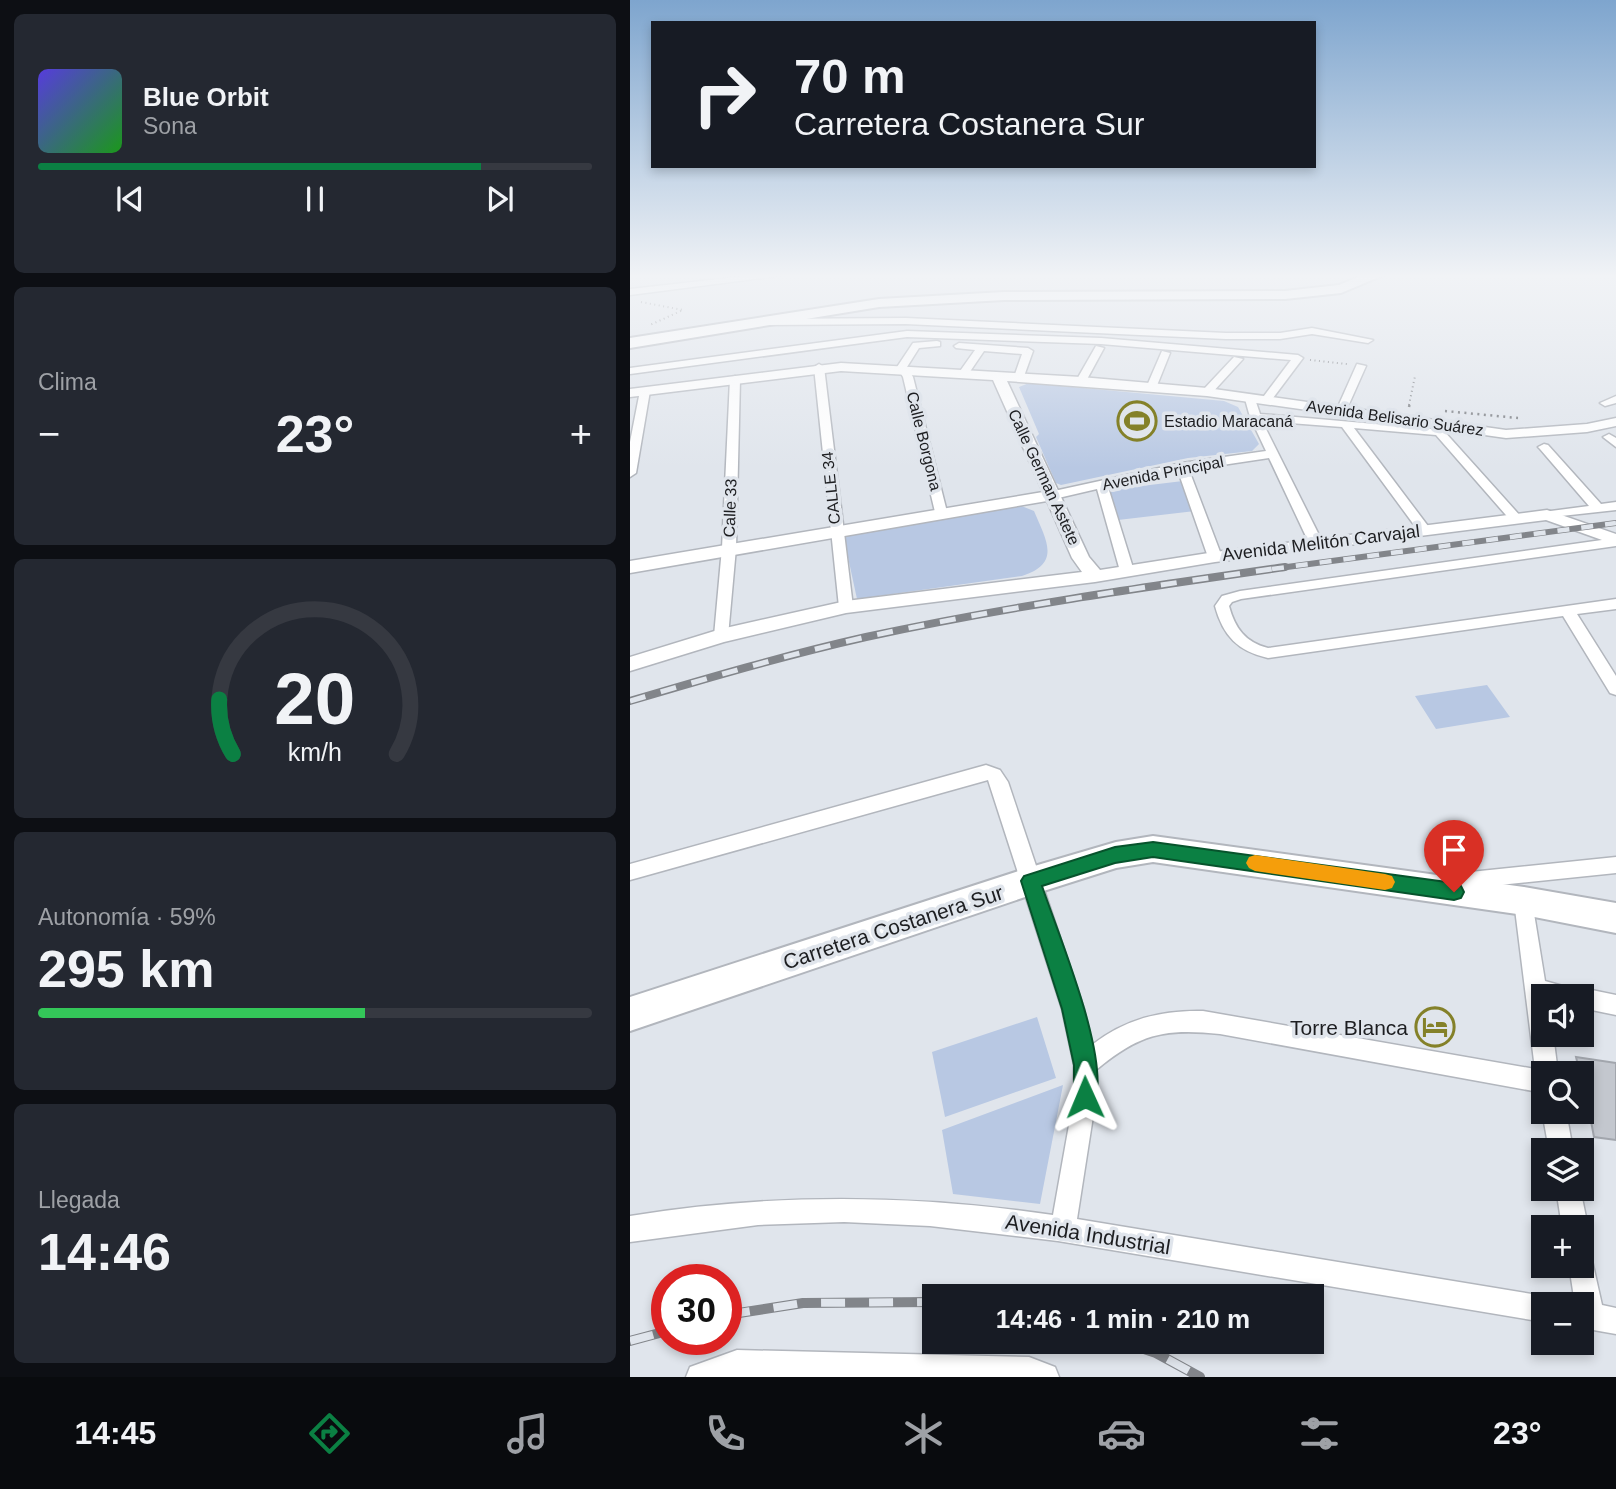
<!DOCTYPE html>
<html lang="es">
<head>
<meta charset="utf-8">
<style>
	:root { --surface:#171b24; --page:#242831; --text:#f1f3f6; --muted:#9ea1a6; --line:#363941; --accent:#0b8043 }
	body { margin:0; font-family:Arial,sans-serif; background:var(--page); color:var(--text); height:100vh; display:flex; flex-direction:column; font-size:26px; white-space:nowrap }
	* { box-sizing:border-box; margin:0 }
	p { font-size:23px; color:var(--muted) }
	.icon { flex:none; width:38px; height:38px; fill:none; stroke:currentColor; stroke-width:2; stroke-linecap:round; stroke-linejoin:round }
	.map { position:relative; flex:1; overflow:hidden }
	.drawer { display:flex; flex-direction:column; gap:14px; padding:14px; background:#0d0f14; width:630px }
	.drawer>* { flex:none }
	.guide { position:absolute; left:21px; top:21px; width:665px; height:147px; border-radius:0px; box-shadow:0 4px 10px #0003; background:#171b24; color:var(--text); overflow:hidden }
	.controls { position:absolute; left:901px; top:984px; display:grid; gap:14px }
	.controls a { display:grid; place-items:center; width:63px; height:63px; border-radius:0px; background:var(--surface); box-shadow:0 4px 10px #0003; font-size:35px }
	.speed { position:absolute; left:21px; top:1264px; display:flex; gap:14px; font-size:35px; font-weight:700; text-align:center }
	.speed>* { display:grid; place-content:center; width:91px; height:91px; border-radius:50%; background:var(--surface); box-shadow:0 4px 10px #0003; line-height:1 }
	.speed .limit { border:10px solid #d22; background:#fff; color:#111 }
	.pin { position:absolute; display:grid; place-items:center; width:60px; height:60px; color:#fff; margin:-72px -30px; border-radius:50% 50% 50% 0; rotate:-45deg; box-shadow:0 0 7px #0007 }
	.pin .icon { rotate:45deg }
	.me { position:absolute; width:77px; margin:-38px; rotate:359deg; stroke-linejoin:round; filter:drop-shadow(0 0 5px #0008) }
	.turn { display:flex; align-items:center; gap:24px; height:147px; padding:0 28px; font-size:32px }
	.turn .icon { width:91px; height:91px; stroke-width:2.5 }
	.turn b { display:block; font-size:49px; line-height:60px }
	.big { font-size:52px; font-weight:600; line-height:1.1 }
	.drawer .tile { flex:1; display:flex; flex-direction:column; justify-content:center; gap:10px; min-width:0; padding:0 24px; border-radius:10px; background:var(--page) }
	.drawer .dial { align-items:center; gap:0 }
	.dial svg { height:182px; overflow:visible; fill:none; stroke:var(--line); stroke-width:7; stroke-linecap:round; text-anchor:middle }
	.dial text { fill:var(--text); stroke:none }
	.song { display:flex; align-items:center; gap:21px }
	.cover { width:84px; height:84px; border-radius:10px; background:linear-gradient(135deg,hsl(250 70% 55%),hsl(120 70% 35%)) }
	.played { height:7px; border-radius:4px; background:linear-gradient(90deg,var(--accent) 80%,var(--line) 80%) }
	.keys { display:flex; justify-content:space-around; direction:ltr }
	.heat { display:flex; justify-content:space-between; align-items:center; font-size:38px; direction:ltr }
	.charge { height:10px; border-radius:5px; background:linear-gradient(90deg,#34c759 59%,var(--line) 0) }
	.trip { position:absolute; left:292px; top:1284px; width:402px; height:70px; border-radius:0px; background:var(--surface); box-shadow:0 4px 10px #0003; font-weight:600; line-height:70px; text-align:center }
	.menu { display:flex; height:112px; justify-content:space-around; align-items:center; background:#090b0e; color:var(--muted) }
	.menu .icon { width:49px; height:49px }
	.menu .on { color:var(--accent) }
	.menu b { font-size:32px; color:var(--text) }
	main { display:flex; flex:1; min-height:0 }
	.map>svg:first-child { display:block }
	.green { fill:#b8c8e3 }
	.building { fill:#c3c7ce; stroke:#a2a6ad; stroke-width:2 }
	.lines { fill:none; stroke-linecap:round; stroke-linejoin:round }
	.minor-casing { stroke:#b2b6bd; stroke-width:3 }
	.tertiary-casing { stroke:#b2b6bd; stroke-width:3 }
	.primary-casing { stroke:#b2b6bd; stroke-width:4 }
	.trunk-casing { stroke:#b2b6bd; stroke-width:4 }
	.path-far1 { stroke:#76797e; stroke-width:2; stroke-dasharray:1 3.5; stroke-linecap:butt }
	.path { stroke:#76797e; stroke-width:2.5; stroke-dasharray:2 4.5; stroke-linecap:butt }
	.minor { fill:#fff; fill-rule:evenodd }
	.tertiary { fill:#fff; fill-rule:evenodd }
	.primary { fill:#fff; fill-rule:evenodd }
	.trunk { fill:#fff; fill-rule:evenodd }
	.rail-far2-casing { stroke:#82858a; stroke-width:6 }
	.rail-far1-casing { stroke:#82858a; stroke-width:8 }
	.rail-casing { stroke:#82858a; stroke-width:10 }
	.rail-far2 { stroke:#e0e5ec; stroke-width:4.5; stroke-dasharray:12; stroke-linecap:butt }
	.rail-far1 { stroke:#e0e5ec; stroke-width:5; stroke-dasharray:16; stroke-linecap:butt }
	.rail { stroke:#e0e5ec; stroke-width:8; stroke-dasharray:24; stroke-linecap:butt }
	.route { fill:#0b8043; stroke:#07532c; stroke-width:2 }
	.slow { fill:#f59e0b }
	.labels { text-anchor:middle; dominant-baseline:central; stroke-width:7; stroke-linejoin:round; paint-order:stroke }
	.far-street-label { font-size:16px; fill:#1d1e21; stroke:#e0e5ec }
	.far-poi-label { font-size:16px; fill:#1d1e21; stroke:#e0e5ec; text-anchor:start }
	.street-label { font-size:18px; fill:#1d1e21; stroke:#e0e5ec }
	.near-street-label { font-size:21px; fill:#1d1e21; stroke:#e0e5ec }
	.near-poi-label { font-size:21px; fill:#1d1e21; stroke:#e0e5ec; text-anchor:end }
</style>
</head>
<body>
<main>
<section class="drawer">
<div class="tile">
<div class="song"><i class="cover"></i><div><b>Blue Orbit</b><p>Sona</p></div></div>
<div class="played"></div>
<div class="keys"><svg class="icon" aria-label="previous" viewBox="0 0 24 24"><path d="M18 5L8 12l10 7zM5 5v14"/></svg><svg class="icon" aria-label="pause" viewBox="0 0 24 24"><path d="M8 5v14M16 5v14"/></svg><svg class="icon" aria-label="next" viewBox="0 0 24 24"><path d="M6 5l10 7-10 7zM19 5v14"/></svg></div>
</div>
<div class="tile"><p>Clima</p>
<div class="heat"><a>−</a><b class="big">23°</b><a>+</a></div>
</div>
<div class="tile dial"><svg viewBox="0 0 100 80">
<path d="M14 69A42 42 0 1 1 86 69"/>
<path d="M14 69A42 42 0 0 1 8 45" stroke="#0b8043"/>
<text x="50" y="56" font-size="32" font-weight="700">20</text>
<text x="50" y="72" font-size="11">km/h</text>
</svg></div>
<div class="tile"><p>Autonomía · 59%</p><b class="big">295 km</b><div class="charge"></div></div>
<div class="tile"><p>Llegada</p><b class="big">14:46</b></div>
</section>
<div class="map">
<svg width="986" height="1377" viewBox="0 0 986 1377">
	<rect width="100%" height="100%" fill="#e0e5ec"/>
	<path class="green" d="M399,383l195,18 14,6 21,37 -7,7 -64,7 -127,27 -5,-2 -20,-46 3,-3 -20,-47z
		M553,481l12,30 -77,9 -10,-30z
		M389,505l15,6c12,29 28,52 -12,65l-165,23 -14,-65z
		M857,685l23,32 -74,12 -21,-33z
		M407,1017l19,61 -111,39 -13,-65z
		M433,1085l-23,119 -87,-10 -11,-64z"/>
	<path class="building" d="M946,1057l40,6v77l-22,-3 -12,-64h-2z"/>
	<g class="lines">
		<g class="minor-casing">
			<path id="minor" d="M125,275h30l-155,20v-6z
				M276,318l320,15h54l32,-5 61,12 -5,3 -56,-9 -32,5h-54l-320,-15 -140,1 -5,-3 5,-3z
				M277,331l194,7 197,17 5,3 -33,44 -4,1 -5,-3 30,-40 -190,-16 -194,-7 -277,37v-6z
				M307,341l3,1v4l-21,2 -12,19 6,10 34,135 -6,4 -6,-4 -32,-135 -6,-10 16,-24z
				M329,343l69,5 5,3 -10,28 -9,-2 8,-23 -38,-3 -17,25 -4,1 -5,-3 17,-24 -19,-2 -2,-2z
				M466,346l8,2 -19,35h-8l-1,-2z
				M532,351l8,2 -14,35 -9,2 -1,-2z
				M604,357l9,2 -32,35h-8v-4z
				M189,364l5,3 29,240 -7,5 -7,-5 -25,-240z
				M727,364l9,2 -20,45 -9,2 -1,-2z
				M105,376l5,3 -4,169 -8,88 -7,5 -7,-5 8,-88 8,-169z
				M15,388l5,3 -14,82 -6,4v-35l10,-51z
				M620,396l5,3 5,15 183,16 80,89 -6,4 -5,-1 -76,-87 -82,-7 77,102 -6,4 -5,-1 -78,-106 -80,-6 62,124 -2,3h-10l-2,-3 -41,-87 -80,12 33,87 -7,4 -7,-4 -30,-86 -70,16 26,84 -7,4 -7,-4 -23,-82 -43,10 -6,-4 6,-4 128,-28 84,-12 -16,-34 -5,-18z
				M986,396v7l-11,3 -5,-3z
				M979,434l7,4v9l-13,-10z
				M914,444l4,1 53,59 15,-2v8l-73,8v-6l46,-6 -49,-57 -2,-2z
				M986,538v8l-375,53 -9,3 -3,4c6,22 16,36 39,42l348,-49v10l-39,5 39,62v19l-6,-2 -47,-77 -295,42c-30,-7 -45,-22 -53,-52l7,-10 18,-5z
				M356,765l14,5 8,12 76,227 8,36c33,-26 69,-35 111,-34l332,58 -21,-168 3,-6 7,-3 7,3 14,86 32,9 5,-2 34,7v20l-34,-7v-12h-38v38h9l5,39h-14v20l-324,-59c-56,-6 -81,0 -124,36v27l-19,122 467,77 9,4 2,4h-11v18l-486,-81 -128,-15 -86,-4 -86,3 -128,17v-26c142,-23 281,-22 423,-1l21,-118v-32l-12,-56 -74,-229 -358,100v-16z
				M986,857v16l-165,17 -7,-2 -3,-6 3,-6 7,-2z
				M914,1108v3h22l7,39h-24l-7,-39z
				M926,1188h24l8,39 -4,9 -2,1v-10h-20z
				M952,1252l9,4 11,49 14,3v26l-34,-6v-24h-7l-6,-39h13z
				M107,1350l292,7 26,10 4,10h-373l4,-10z"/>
		</g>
		<g class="tertiary-casing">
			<path id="tertiary" d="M211,363l240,14 126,11 299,42 81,-6 29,-6v8l-29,6 -81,6 -299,-42 -200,-15 82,176 11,13 115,-18 332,-42 69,24v11l-70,-25 -331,42 -120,20 -249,31 -122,29 -94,29v-14l91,-28 125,-28 236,-29 -10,-14 -25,-57 -417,72v-12l413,-69 -50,-112 -152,-9 -211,26v-8z"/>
		</g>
		<g class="primary-casing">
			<path id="primary" d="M523,836l371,51 92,16v30l-92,-18 -371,-53 -37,6 -85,27 -401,136v-34l401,-130 85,-25z"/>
		</g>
		<g class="trunk-casing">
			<path id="trunk" d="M733,275h21l-43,18 -56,6 -281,1 -125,7 -249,41v-10l249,-39 125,-7 281,-1 54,-6z"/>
		</g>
		<path class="path-far1" d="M11,302l42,8 -33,15
			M680,360l37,4
			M779,405l6,-29"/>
		<path class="path" d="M779,407l1,-4
			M815,411l73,7"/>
		<use href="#minor" class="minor"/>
		<use href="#tertiary" class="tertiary"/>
		<use href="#primary" class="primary"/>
		<use href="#trunk" class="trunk"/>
		<g class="rail-far2-casing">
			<path id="rail-far2" d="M642,569l344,-46"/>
		</g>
		<g class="rail-far1-casing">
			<path id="rail-far1" d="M0,701c78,-23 156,-46 236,-64 138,-30 279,-50 419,-70"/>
		</g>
		<g class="rail-casing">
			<path id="rail" d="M96,1315l77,-12 131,-1
				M0,1341l37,-10
				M493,1342l33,11 44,24"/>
		</g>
		<use href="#rail-far2" class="rail-far2"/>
		<use href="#rail-far1" class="rail-far1"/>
		<use href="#rail" class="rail"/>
	</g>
	<linearGradient id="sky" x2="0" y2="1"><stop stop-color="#7ea5ce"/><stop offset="0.59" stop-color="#f1f3f6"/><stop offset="1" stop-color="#f1f3f6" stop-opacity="0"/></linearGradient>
	<rect width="986" height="468" fill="url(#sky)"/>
	<path class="route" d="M523,842l301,41 7,3 3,6 -3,6 -7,2 -301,-43 -38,6 -73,23c16,48 70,175 52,219l-9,4 -8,-4 -3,-8v-32l-12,-56 -41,-128 3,-5 91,-29z"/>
	<path class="slow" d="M625,855l130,19 7,2 3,6 -3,6 -7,2 -130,-19 -6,-3 -3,-5 3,-6z"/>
	<defs>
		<g id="stadium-ring" transform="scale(2.0125)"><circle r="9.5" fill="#e0e5ec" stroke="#848129" stroke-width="1.5"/><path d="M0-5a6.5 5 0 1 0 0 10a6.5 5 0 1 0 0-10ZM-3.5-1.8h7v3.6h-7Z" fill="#848129"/></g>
		<g id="hotel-ring" transform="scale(2.0125)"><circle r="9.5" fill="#e0e5ec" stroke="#848129" stroke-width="1.5"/><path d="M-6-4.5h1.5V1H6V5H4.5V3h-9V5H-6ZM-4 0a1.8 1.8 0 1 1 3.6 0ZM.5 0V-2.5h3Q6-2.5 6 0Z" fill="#848129"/></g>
	</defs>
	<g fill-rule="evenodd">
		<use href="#stadium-ring" x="507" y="421"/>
		<use href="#hotel-ring" x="805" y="1027"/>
	</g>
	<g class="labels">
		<g class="far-street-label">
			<text transform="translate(765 418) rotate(8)">Avenida Belisario Suárez</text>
			<text transform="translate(294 441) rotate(76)">Calle Borgona</text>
			<text transform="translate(533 473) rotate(-11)">Avenida Principal</text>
			<text transform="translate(414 477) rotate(65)">Calle German Astete</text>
			<text transform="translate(201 488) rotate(-96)">CALLE 34</text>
			<text transform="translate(100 508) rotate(-88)">Calle 33</text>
		</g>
		<g class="far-poi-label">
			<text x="534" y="421">Estadio Maracaná</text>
		</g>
		<g class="street-label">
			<text transform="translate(691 543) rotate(-7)">Avenida Melitón Carvajal</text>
		</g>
		<g class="near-street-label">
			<text transform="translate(263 927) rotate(-18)">Carretera Costanera Sur</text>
			<text transform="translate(458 1234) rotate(9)">Avenida Industrial</text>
		</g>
		<g class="near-poi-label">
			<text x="778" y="1027">Torre Blanca</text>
		</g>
	</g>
</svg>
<div class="controls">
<a><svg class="icon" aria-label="sound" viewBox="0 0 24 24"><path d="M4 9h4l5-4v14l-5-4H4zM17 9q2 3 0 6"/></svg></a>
<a><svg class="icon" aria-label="search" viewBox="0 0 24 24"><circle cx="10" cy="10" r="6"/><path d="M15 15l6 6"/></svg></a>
<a><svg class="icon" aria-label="layers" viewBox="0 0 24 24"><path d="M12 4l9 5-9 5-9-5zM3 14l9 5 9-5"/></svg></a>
<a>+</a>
<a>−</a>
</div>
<div class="speed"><div class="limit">30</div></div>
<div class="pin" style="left:824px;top:892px;background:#d93025"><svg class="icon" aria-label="arrive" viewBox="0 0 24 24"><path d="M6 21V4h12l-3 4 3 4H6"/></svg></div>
<svg class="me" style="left:455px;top:1097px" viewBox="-20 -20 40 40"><path d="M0-17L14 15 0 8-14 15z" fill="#0b8043" stroke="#fff" stroke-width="4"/></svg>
<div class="trip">14:46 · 1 min · 210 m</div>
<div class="guide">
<div class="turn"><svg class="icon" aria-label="right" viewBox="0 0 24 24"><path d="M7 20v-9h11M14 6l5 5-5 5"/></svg><div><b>70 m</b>Carretera Costanera Sur</div></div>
</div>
</div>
</main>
<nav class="menu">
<b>14:45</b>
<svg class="icon on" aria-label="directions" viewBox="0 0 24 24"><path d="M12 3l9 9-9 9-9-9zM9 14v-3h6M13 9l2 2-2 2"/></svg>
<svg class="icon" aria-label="music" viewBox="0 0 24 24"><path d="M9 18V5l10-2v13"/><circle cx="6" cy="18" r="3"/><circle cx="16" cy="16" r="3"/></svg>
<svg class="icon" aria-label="phone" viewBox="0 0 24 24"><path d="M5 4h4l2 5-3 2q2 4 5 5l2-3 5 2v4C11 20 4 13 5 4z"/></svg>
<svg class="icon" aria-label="climate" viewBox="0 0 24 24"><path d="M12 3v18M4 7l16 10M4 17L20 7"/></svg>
<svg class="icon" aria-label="car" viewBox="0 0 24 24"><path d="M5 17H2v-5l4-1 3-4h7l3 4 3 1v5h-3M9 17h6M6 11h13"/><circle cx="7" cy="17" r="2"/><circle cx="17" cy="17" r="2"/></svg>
<svg class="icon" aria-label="filters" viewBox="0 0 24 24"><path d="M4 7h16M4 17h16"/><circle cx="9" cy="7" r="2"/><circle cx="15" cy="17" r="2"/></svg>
<b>23°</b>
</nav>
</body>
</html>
